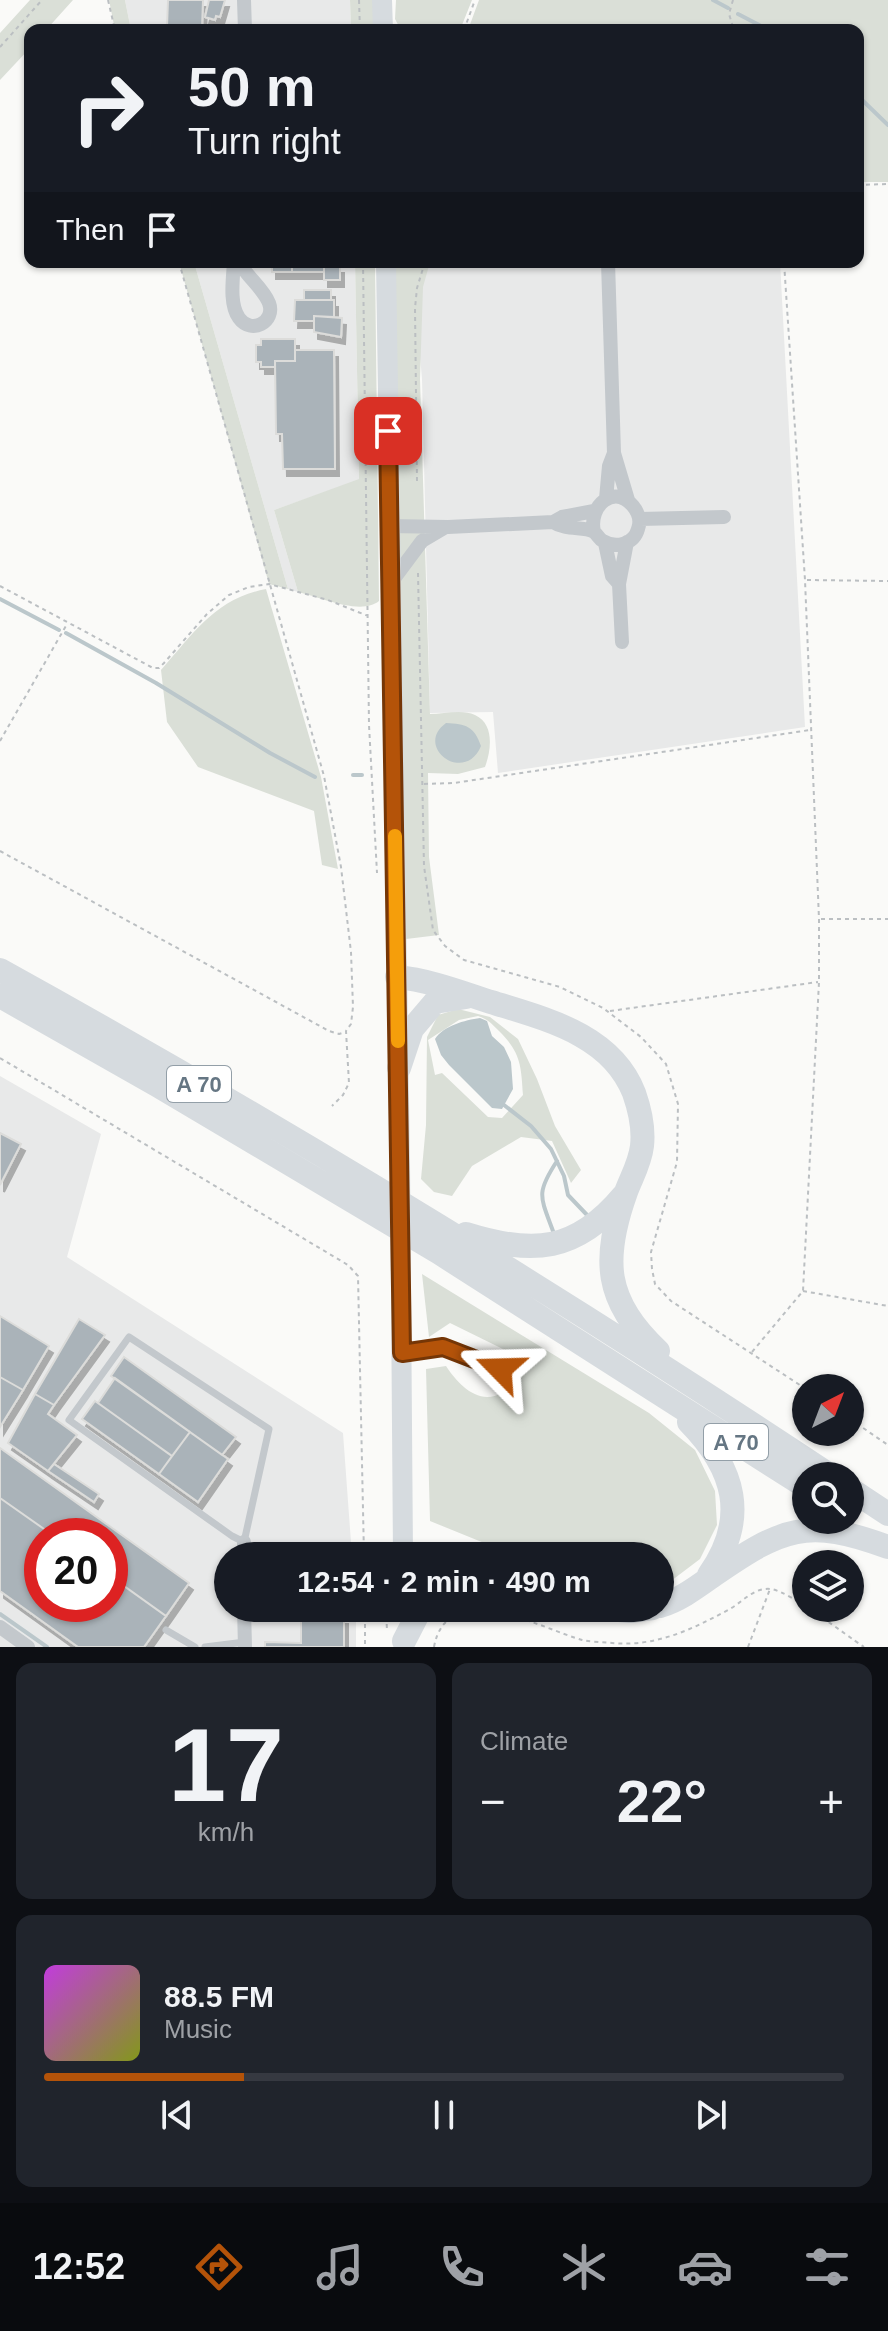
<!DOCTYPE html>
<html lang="en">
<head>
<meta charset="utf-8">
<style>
	:root { --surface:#171b24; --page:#20242c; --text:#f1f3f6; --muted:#9ea1a6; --line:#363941; --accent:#b45309 }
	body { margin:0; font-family:Arial,sans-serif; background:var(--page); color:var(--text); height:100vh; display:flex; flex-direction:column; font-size:30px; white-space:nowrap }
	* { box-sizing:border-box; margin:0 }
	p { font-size:26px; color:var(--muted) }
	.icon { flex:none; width:44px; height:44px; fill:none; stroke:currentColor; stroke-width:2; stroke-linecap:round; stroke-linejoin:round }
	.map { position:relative; height:1647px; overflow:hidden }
	.details { display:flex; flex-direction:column; gap:16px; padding:16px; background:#0d0f14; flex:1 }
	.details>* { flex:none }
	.banner { position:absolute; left:24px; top:24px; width:840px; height:244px; border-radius:16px; box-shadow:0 2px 6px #0004; background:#171b24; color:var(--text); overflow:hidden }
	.needle { width:52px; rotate:42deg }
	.controls { position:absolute; left:792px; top:1374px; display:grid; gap:16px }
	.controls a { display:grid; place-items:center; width:72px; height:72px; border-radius:50%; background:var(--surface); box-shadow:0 2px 6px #0004; font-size:40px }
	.speed { position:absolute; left:24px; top:1518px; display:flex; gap:16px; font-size:40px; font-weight:700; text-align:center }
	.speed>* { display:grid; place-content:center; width:104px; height:104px; border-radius:50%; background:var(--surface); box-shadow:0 2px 6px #0004; line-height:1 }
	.speed .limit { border:12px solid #d22; background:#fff; color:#111 }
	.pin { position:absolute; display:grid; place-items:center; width:68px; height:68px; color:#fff; margin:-34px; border-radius:16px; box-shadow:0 4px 12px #0006 }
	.me { position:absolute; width:88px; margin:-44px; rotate:292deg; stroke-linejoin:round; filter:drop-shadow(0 0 6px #0008) }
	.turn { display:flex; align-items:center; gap:28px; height:168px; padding:0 32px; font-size:36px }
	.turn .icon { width:104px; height:104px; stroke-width:2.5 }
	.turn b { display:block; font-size:56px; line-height:68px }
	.then { display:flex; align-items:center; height:76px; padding:0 32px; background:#0003; gap:16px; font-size:30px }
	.big { font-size:60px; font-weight:700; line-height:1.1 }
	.details .card { flex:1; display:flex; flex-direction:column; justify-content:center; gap:12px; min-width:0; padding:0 28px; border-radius:16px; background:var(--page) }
	.details .dial { align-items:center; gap:0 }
	.dial b { font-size:104px; line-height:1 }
	.song { display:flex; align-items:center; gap:24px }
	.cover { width:96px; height:96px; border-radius:12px; background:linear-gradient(135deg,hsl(290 70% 55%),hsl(70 70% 35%)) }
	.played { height:8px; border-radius:4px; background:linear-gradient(90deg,var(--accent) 25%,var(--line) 25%) }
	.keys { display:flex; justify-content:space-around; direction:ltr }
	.heat { display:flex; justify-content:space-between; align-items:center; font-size:44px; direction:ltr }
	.details .tiles { flex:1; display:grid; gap:16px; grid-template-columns:1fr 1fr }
	.card:last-child { grid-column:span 2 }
	.trip { position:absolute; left:214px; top:1542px; width:460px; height:80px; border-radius:40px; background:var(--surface); box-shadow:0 2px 6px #0004; font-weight:700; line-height:80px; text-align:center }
	.tab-bar { display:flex; height:128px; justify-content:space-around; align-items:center; background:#090b0e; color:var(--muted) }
	.tab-bar .icon { width:56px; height:56px }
	.tab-bar .on { color:var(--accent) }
	.tab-bar b { font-size:36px; color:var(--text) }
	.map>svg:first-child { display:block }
	.built { fill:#e8e9e9; fill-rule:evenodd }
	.green { fill:#dadfd7; fill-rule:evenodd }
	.water { fill:#bbc7cb }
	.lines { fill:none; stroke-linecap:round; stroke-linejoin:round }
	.stream { stroke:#bbc7cb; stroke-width:4 }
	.building { fill:#aab3b9; stroke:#dcdcda; stroke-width:2; filter:url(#shadow) }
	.path { stroke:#bbbfc2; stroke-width:2; stroke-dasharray:4 4; stroke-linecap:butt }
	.service { stroke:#c3c8cc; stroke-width:7 }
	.minor { stroke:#c3c8cc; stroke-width:14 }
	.secondary { stroke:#d6dbdf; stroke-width:20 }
	.motorway { stroke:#d6dbdf; stroke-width:24 }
	.route-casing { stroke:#753606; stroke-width:20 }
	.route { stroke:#b45309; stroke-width:14 }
	.slow { stroke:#f59e0b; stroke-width:14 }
	.labels { text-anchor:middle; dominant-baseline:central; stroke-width:8; stroke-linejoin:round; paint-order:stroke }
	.shield { fill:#fff; stroke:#939fa8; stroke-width:2 }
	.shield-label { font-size:22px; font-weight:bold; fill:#657683 }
</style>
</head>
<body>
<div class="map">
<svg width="888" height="1647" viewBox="0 0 888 1647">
	<defs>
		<filter id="shadow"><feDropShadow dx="4" dy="7" stdDeviation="0" flood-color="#0004"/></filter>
	</defs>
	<rect width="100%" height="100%" fill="#fafaf8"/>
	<path class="built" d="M125,0h225l1,30h-220z
		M194,262h161l4,218 -85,30 24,82 -10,-3z
		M412,262h368l25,465 -307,46 -5,-61 -63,1 -8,-334z
		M0,1076l101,58 -34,123 276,176 9,123h-124v52h128v39h-356zM42,1536h68v68h-68z"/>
	<path class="green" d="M30,0h43l-27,30h-16v18l-30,32v-47z
		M109,0h16l6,30h-16z
		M350,0h23v30h-22z
		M396,0h76l-12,30h-59l-6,-11z
		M479,0h409v182h-30v-152h-390z
		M179,262h15l94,327 -19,-5z
		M355,262h20l4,339c-18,15 -59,-4 -81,-9l-24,-82 85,-31z
		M387,262h43l-7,25 -3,92 10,335c14,0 32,-5 45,1 20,9 16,36 10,52l-27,7 -30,-1 1,84 10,78 -41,5z
		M266,589l55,188 17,92 -16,-4 -8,-54 -116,-44 -31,-45 -6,-52c33,-37 54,-71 105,-81z
		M458,1009l32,8 28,22 19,40 18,47 26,44 -10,13 -19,-42 -31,-4 -49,29 -20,30 -18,-4 -13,-13 5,-54 1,-88 11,-22zM478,1016c10,3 14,8 21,15 22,22 22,34 24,64l-21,23 -14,-1 -46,-44 -7,2 -7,-35 31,-20z
		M422,1274l227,139 46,37 20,41 2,34 -17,34 -33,25 -7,1v-29h-144l-86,-35 -4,-152 20,-3c12,18 32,40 56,27 5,-2 10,-10 15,-14v-9l-4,-16 -63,-31 -21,14z"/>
	<path class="water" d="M446,723c20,1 28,3 35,23 -16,39 -68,1 -35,-23z
		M480,1018l7,3 5,15 12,11 7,15 2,27 -11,20 -10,-1 -43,-43 -8,-10 -6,-16c8,-13 30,-19 45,-21z"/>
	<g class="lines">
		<path class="stream" d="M713,0l15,8
			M738,14l31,16
			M858,96l30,29
			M0,599l59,31
			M66,633l90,50 114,70 45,24
			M353,775h9
			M504,1105l27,21 20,23 13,27 4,19 20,21
			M553,1231c-13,-35 -17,-38 4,-70
			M0,1614l47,33"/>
	</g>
	<path class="building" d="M168,0h35l-1,28 -35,-1z
		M209,0h16l-5,17 -4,-1 -1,4 -10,-3z
		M272,262h20v10h-20z
		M292,262h32v10h-32z
		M324,266h16v14h-16z
		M304,290h27v10h-27z
		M295,300h39v17l-20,-1v5h-20z
		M314,316l28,2 -1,19 -27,-5z
		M261,339h34v22h-20v6h-14v-5h-5v-17h5z
		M295,350h39l1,119h-52l-1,-35h-6l-1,-73h20z
		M0,1133l21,11 -21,41z
		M0,1316l49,30 -26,44 -23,-13z
		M79,1319l26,16 -51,70 -19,-11z
		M124,1357l112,80 -14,18 -111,-79z
		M0,1377l23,13 -23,37z
		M115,1378l75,54 -18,24 -74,-53z
		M35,1394l19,11 -6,9 29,21 -29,36 -40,-28z
		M95,1401l77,55 -13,18 -77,-55z
		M190,1432l38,27 -30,43 -39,-28z
		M0,1448l189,135 -23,33 -56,-40v-40h-56l-54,-38z
		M54,1464l45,30 -5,8 -46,-31z
		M0,1498l54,38h-12v68h68v-28l56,40 -22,31h-66l-78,-56z
		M301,1616l43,1v30h-79v-5l36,1z"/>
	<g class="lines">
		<path class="path" d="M108,0l7,30
			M359,0l1,30
			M733,0l-4,14 5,16
			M464,30l11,-30
			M0,47l42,-47
			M858,185l30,-1
			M179,262l145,514 17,91 10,85 2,55 -2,17 -5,7 3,52 -6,12 -11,11
			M363,262l6,463 8,148
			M417,481l-2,-173 2,-20 8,-26
			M418,573l6,293 9,64 12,16 19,14 96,27 43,21 38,29 25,27 12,40 -1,58 -26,90 1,17 3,15 16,17 135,88
			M807,580l81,1
			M0,586l153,82h6l5,-5 43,-49 22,-19 20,-8 20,-3 59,16 40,16
			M0,741l67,-117
			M424,784l30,-1 356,-53
			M0,851l329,180 10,3 6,-2
			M821,919h67
			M610,1011l208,-29
			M0,1058l348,207 10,11 6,280
			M803,1291l85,15
			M752,1352l51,-61 16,-309v-63l-14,-339 -21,-318
			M850,1419l38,26
			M365,1608v39
			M386,1608l1,23
			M434,1647c13,-71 109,-18 148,-7 9,2 20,2 30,3 43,4 79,-13 116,-33 14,-7 25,-23 43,-21 20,3 73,45 93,58
			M748,1647l22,-58"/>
		<path class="service" d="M129,1337l140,92 -25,113 -12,-6 -163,-116z
			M405,1352l38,-5 57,22
			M166,1630l29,17
			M205,1647l40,-5"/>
		<path class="minor" d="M244,0l1,30
			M234,262c-1,17 -5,42 5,56 12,17 37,4 30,-15 -6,-15 -22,-26 -30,-41
			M608,262l6,191 14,47
			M606,499l3,-33 5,-13
			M640,519l84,-2
			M553,522c13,9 32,4 41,10 4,3 5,7 9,9 13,8 31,3 35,-12 3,-8 0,-17 -5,-23 -19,-23 -45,0 -39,26
			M389,526l59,1 105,-5 9,-5 32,-6
			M605,543l7,33 7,8
			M390,584l32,-43 22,-13
			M622,642l-3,-58 8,-42
			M244,1542v14
			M244,1608l1,39
			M0,1627l28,20"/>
		<path class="secondary" d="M382,0l1,30
			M386,262l14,902 3,392"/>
		<path class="motorway" d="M0,970c284,157 561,327 831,506
			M397,977c32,3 63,15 94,25 54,17 120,32 143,91 6,17 10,35 8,53 -2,17 -10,30 -16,46 -24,67 -22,109 32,159
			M0,996l157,89 281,167 368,235
			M399,1068l13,-39 23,-27 31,-5
			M466,1234c67,21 110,18 157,-38
			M689,1422c46,47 60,96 20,153
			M850,1489l38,25
			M660,1606c20,-6 37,-19 54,-31 68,-47 93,-58 174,-28
			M598,1608l32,3 23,-3
			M404,1641l17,-33"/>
	</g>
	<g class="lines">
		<g class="route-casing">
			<path id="route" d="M388,431l14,922 41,-6 57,22"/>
		</g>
		<use href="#route" class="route"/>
		<path class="slow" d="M395,836l3,205"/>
	</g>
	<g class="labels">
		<g class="shield">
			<rect x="167" y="1066" width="64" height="36" rx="6"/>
			<rect x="704" y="1424" width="64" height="36" rx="6"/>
		</g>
		<g class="shield-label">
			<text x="199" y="1084">A 70</text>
			<text x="736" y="1442">A 70</text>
		</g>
	</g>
</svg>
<div class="controls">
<a><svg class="needle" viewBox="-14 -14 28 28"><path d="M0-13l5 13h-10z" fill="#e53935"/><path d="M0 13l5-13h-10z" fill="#9ea1a6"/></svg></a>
<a><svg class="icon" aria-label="search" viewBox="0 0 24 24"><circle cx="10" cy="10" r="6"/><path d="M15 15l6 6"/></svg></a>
<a><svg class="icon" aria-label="layers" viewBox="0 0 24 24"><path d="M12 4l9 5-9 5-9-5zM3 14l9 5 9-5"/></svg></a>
</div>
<div class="speed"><div class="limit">20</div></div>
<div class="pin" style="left:388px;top:431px;background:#d93025"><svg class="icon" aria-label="arrive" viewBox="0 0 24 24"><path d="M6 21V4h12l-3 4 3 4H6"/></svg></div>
<svg class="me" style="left:500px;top:1369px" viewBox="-20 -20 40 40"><path d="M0-17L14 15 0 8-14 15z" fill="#b45309" stroke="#fff" stroke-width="4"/></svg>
<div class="trip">12:54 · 2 min · 490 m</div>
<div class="banner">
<div class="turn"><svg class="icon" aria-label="right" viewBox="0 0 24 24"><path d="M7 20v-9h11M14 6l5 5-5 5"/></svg><div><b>50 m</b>Turn right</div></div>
<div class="then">Then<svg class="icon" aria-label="arrive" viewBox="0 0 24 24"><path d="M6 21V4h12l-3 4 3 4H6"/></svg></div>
</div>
</div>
<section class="details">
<div class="tiles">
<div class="card dial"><b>17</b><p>km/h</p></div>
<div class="card"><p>Climate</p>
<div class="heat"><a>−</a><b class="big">22°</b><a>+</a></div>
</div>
<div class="card">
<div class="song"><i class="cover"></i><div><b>88.5 FM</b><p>Music</p></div></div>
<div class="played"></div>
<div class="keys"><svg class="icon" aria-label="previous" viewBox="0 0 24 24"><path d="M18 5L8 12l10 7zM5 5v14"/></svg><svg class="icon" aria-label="pause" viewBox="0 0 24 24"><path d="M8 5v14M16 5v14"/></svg><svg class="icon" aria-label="next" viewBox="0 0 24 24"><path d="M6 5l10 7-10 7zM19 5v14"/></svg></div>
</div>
</div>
</section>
<nav class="tab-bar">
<b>12:52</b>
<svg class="icon on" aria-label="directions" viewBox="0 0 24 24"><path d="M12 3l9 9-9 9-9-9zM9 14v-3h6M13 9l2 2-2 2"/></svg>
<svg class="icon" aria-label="music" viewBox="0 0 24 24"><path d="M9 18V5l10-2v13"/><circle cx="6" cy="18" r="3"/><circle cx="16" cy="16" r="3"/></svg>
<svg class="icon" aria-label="phone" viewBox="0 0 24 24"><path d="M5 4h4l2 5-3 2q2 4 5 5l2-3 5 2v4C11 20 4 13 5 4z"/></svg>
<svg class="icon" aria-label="climate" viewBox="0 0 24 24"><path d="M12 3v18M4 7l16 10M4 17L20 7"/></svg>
<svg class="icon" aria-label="car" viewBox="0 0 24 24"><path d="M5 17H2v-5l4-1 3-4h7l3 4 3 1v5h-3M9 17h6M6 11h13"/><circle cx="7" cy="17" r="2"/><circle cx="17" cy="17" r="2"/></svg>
<svg class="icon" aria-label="filters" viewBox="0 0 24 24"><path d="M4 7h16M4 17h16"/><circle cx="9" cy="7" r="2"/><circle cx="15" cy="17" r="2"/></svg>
</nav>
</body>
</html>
